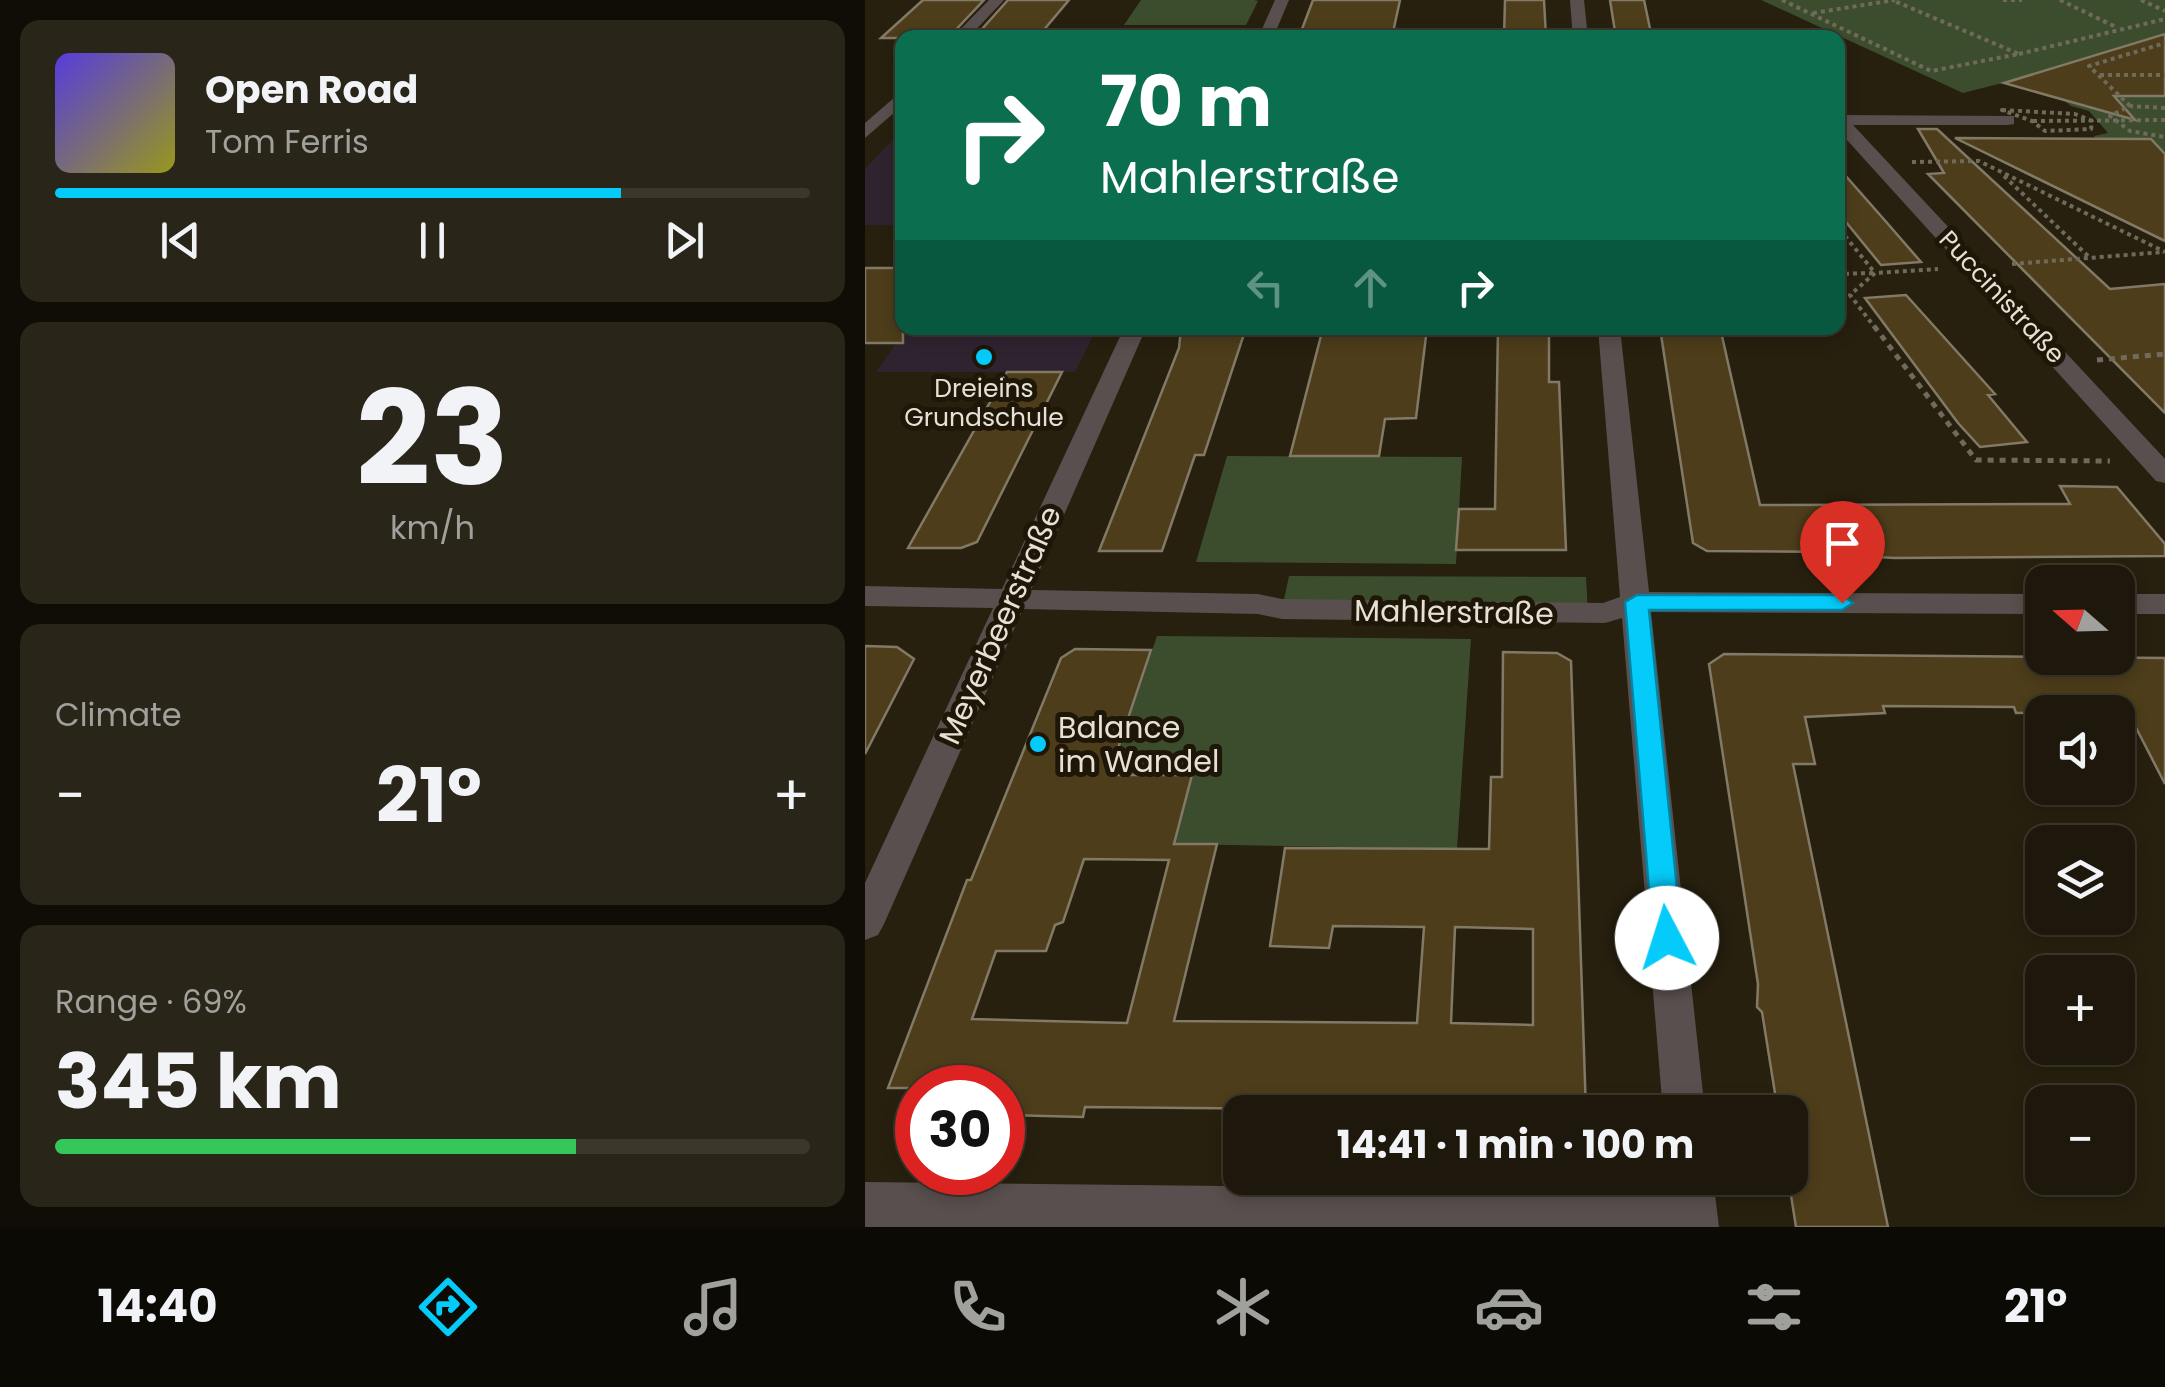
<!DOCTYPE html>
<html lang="en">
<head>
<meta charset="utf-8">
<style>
	:root { --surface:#1d180b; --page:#2a2519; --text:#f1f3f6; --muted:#a0a09d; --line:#3b372c; --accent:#04cbf9 }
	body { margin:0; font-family:Poppins,sans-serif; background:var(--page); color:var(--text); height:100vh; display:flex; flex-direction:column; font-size:38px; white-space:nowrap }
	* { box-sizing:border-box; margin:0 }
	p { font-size:32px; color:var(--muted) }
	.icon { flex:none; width:55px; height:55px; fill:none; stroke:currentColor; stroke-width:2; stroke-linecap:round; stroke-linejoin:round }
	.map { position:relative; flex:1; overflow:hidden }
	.side { display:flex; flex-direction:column; gap:20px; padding:20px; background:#100d06; width:865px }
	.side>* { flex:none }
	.hud { position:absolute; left:30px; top:30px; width:950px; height:305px; border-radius:20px; box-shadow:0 5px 15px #0003,0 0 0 2px var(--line); background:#0b6e4f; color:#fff; overflow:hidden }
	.needle { width:65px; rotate:290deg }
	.tools { position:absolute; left:1160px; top:565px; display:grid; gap:20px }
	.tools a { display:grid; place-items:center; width:110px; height:110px; border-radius:20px; background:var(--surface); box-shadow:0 5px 15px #0003,0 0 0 2px var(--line); font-size:50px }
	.speed { position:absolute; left:30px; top:1065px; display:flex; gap:20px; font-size:50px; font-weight:700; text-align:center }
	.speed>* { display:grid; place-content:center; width:130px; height:130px; border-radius:50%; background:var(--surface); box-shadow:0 5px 15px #0003,0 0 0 2px var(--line); line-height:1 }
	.speed .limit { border:15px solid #d22; background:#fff; color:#111 }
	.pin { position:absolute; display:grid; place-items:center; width:85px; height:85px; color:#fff; margin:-102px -42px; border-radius:50% 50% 50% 0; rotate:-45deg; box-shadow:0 0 10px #0007 }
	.pin .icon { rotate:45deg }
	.me { position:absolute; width:110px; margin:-55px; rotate:355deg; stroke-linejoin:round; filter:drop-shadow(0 0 8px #0008) }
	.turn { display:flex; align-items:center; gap:35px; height:210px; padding:0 40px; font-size:45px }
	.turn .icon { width:130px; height:130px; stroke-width:2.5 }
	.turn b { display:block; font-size:70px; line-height:85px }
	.lanes { display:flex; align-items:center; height:95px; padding:0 40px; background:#0003; justify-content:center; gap:50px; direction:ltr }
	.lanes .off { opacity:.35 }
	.big { font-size:75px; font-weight:700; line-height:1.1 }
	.side .tile { flex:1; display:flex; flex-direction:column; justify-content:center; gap:15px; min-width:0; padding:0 35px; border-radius:20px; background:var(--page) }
	.side .dial { align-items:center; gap:0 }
	.dial b { font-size:130px; line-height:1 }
	.song { display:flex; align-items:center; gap:30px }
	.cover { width:120px; height:120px; border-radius:15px; background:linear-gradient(135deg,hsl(250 70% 55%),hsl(60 70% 35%)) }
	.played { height:10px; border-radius:5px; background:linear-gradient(90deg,var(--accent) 75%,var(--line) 75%) }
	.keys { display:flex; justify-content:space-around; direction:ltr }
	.heat { display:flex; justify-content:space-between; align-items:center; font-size:55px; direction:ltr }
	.charge { height:15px; border-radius:8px; background:linear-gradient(90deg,#34c759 69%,var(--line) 0) }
	.trip { position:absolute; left:358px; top:1095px; width:585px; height:100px; border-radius:20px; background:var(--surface); box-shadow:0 5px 15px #0003,0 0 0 2px var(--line); font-weight:700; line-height:100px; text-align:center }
	.tabs { display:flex; height:160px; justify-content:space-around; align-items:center; background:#0c0a04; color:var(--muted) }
	.tabs .icon { width:70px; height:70px }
	.tabs .selected { color:var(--accent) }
	.tabs b { font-size:45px; color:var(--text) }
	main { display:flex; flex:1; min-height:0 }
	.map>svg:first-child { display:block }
	.education { fill:#302330 }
	.green { fill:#3c4d2e }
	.building { fill:#4d3d1a; stroke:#827966; stroke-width:2.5; fill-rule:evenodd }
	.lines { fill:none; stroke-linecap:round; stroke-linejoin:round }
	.path-far1 { stroke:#706a5b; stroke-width:4; stroke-dasharray:4 4; stroke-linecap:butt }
	.path { stroke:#706a5b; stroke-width:5; stroke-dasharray:6 6; stroke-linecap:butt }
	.street { fill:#5a4f4f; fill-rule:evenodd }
	.route { fill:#04cbf9; stroke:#0384a2; stroke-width:2.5 }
	.poi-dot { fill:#04cbf9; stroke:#1e1606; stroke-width:4 }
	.labels { text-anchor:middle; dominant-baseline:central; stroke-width:10; stroke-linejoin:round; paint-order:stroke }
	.far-street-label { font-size:25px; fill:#e6e1d6; stroke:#1e1606 }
	.far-poi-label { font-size:25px; fill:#e6e1d6; stroke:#1e1606 }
	.street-label { font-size:30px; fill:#e6e1d6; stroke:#1e1606 }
	.poi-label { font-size:30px; fill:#e6e1d6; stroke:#1e1606; text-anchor:start }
</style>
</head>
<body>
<main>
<section class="side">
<div class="tile">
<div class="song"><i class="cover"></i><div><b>Open Road</b><p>Tom Ferris</p></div></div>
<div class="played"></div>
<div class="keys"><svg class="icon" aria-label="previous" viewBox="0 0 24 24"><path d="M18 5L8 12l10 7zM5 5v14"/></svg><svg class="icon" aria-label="pause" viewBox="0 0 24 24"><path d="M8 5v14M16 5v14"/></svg><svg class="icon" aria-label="next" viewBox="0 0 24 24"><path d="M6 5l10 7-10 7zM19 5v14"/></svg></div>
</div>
<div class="tile dial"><b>23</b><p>km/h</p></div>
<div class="tile"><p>Climate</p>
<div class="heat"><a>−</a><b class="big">21°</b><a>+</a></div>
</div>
<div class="tile"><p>Range · 69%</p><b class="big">345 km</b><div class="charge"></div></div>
</section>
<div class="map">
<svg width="1300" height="1227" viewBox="0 0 1300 1227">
	<rect width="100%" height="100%" fill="#27200f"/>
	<path class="education" d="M34,133h4l-1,92h-37v-56z
		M42,328h190l-22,44h-199z"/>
	<path class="green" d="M276,0h113l4,1 -12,24h-122z
		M896,0h404v188l-66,-45 -5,-7 14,-3 -19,-22 -18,-5 -6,-5 -63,-18 -39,10z
		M362,456l235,1 -6,107 -260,-2z
		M424,576l297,1 2,38 -307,-1z
		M292,636l314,3 -14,210 -283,-5 18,-69h-82z"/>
	<path class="building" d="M58,0h61l-36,38h-67z
		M143,0h61l-32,38h-63z
		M448,0h87l-8,37h-93z
		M640,0h39l2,37h-42z
		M745,0h34l8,38h-36z
		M1300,34v62h-51l21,24 -131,-37z
		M1053,129h19l173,160 55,-5v129l-237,-239 16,-1z
		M1090,138l196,1 14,15v87z
		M972,166l51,58 33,38 -40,3 -44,-54z
		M0,268h38v75h-38z
		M1041,295l89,99 -7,1 39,47 -47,5 -22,-24 -93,-125z
		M316,328h65l-42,127h-9l-33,96h-63l80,-203z
		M458,328h104l-11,90 -31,1 -6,37h-89z
		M633,328h51v54h10l7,168h-110l3,-41h36z
		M795,328h57l5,8 38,169 310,-1 -10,-18 57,1 48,57v12l-270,2 -57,-3 -1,-3 -130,-1 -14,-8z
		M142,372h55l-85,170 -16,6h-53z
		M0,646l32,1 17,12 -49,95z
		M210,649l76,1 -42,125h83l-18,69h43l-43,177 243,2 7,-96 -91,-1 -4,22 -59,-2 15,-98 204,1 2,-72h11l1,-125 54,1 14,8 15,451 -501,-5 -2,10 -80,-2v-27h-115l79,-208h4l90,-222zM219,859l85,1 -42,163 -155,-4 24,-68h50l9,-26 8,-3zM590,927l78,2v96l-82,-2z
		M859,654l441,4v126l-35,-68h-13v-4l-101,1 -2,-6 -131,-1 2,7 -80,4 10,47h-22l95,463h-92l-6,-38v-77h-12l-16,-100 -5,-5 1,-23 -49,-320z"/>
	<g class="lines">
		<path class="path-far1" d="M917,0l149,71 88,-17 -127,-54
			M1138,0h19
			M1195,0l56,27
			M1276,0l24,11
			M948,13l82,-13
			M1154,54l146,-35
			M1235,75h65
			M1265,106l-41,-40 76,-23
			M1300,108l-35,-2 -20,10 20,15 35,6
			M1137,110l73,4 17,7 -1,8 -46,2 -13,-10z
			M1168,121l132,-1
			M1047,162l67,-1 186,91
			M1139,176l85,81
			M980,236l30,37
			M1147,264l152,-12
			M972,274l37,-1
			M1011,329l-26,-34 25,-22 63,-4"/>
		<path class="path" d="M1009,326l102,134 134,1
			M1232,360l68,-6"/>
		<path class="street" d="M124,0h15l-36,38h-16z
			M410,0h14l-16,38h-15z
			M705,0h14l4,38h-15z
			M38,90v15l-38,33v-15z
			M972,115l177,1v8l-6,1h-155l312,334v24l-9,-2 -319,-352z
			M259,328h22l-115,262 227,4 24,5 321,4 17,-6 -22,-269h22l29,264 394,2v20l-392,-2 54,500h-42l-41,-494 -17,5 -323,-4 -24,-5 -235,-5 -139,315 -6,11 -13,5v-57l128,-275 -128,-2v-20l137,3z
			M1252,594h48v20h-48z
			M804,1178h44l6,49h-854v-45l805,9z"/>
	</g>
	<path class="route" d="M772,595h205l11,8 -11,7h-193l33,328 -4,9 -11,4 -10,-4 -4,-9 -28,-336z"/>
	<g class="poi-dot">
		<circle cx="119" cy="357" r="10"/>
		<circle cx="173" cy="744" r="10"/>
	</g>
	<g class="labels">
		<g class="far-street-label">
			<text transform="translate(1137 297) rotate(47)">Puccinistraße</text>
		</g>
		<g class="far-poi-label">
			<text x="119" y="388">Dreieins<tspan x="119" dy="29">Grundschule</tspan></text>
		</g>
		<g class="street-label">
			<text transform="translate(589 612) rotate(1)">Mahlerstraße</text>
			<text transform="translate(135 625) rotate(-66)">Meyerbeerstraße</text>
		</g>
		<g class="poi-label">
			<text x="193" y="727">Balance<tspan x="193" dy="34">im Wandel</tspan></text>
		</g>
	</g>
</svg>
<div class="tools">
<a><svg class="needle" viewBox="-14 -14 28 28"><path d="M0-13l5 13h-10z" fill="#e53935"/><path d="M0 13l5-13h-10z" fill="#a0a09d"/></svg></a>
<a><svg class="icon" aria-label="sound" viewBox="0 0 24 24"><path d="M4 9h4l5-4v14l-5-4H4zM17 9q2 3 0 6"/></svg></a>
<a><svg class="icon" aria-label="layers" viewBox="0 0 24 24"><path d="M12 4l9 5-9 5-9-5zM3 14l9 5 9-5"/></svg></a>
<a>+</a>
<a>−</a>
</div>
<div class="speed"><div class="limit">30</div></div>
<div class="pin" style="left:977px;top:603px;background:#d93025"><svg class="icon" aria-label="arrive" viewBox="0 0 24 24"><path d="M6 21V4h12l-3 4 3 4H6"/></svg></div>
<svg class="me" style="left:802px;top:938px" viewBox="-20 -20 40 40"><circle r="19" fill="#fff"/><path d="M0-13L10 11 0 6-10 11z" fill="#04cbf9"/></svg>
<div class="trip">14:41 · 1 min · 100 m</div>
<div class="hud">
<div class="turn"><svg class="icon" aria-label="right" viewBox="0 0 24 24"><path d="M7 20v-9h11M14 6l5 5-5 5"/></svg><div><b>70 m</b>Mahlerstraße</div></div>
<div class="lanes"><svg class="icon off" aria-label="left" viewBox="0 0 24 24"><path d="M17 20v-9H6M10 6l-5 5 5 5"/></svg><svg class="icon off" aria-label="ahead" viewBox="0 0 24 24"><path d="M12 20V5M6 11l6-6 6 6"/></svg><svg class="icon" aria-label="right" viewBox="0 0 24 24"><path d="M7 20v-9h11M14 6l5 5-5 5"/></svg></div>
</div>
</div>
</main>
<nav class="tabs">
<b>14:40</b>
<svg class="icon selected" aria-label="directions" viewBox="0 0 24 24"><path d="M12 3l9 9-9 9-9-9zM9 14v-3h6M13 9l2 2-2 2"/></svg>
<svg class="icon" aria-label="music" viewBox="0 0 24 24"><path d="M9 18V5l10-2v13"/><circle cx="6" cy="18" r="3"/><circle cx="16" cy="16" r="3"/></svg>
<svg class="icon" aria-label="phone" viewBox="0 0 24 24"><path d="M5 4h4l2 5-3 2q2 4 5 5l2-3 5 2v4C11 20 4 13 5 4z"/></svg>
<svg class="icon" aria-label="climate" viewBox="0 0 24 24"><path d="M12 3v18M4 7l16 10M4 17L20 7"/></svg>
<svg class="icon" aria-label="car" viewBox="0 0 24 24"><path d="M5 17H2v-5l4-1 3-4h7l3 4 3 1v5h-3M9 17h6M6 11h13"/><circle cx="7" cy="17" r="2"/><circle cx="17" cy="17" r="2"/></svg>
<svg class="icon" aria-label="filters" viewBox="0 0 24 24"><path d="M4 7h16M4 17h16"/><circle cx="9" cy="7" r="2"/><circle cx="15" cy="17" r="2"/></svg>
<b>21°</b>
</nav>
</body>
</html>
